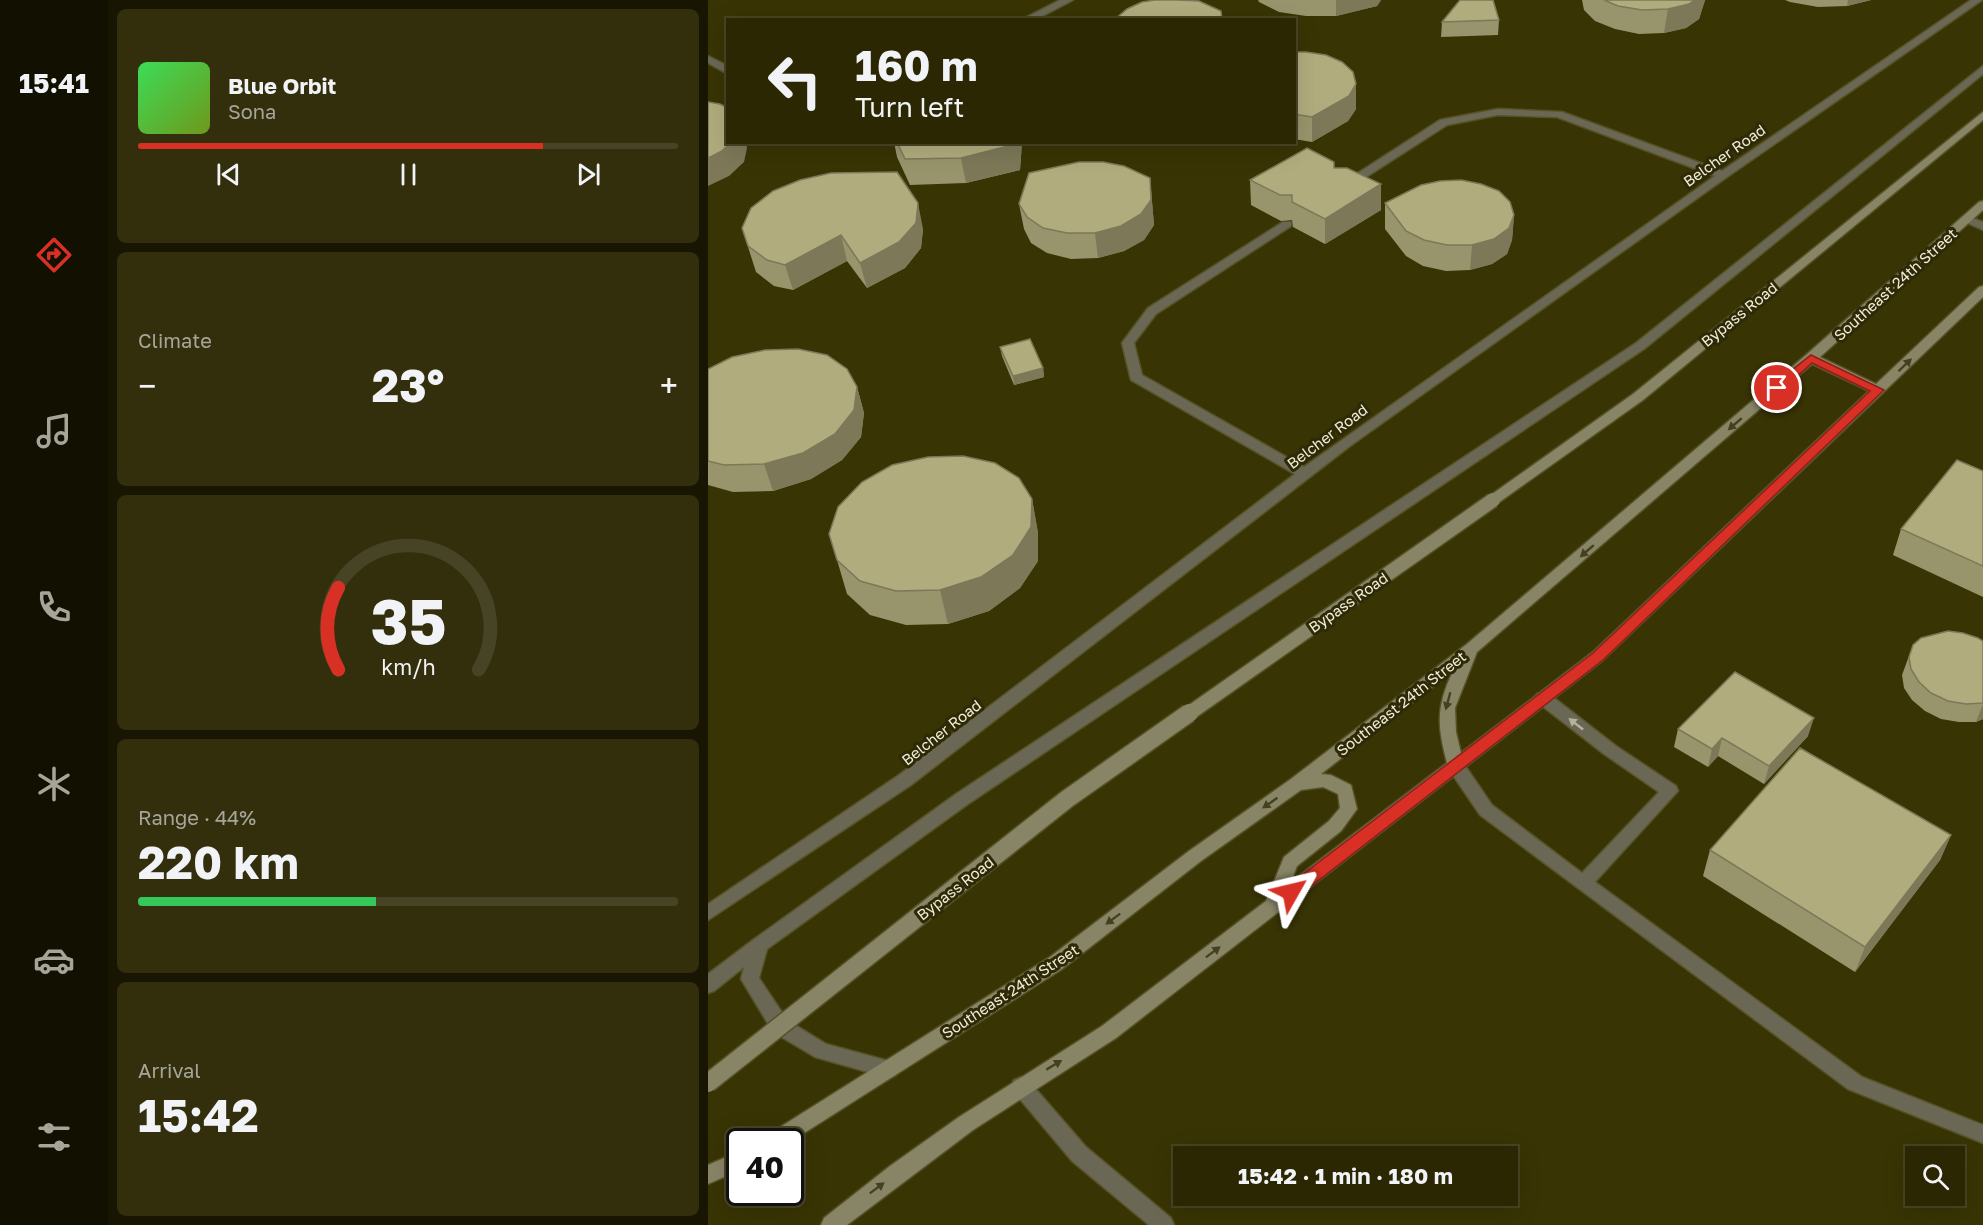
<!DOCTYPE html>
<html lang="en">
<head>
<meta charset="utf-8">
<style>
	:root { --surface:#2b2703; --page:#332f0d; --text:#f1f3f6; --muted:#a6a59a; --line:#474425; --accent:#d93025 }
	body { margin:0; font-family:"Golos Text",sans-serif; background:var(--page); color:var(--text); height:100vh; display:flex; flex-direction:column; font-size:22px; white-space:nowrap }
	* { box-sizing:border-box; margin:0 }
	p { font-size:20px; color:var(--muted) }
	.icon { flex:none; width:33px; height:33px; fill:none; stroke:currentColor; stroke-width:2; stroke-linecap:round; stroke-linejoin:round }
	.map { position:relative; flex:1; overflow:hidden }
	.drawer { display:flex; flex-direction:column; gap:9px; padding:9px; background:#181502; width:600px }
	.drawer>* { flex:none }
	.guide { position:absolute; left:18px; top:18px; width:570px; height:126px; border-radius:0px; box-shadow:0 6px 24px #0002,0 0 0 2px var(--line); background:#2b2703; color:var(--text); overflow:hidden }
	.buttons { position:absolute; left:1197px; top:1146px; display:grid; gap:12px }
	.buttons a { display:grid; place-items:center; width:60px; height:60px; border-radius:0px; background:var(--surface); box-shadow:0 6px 24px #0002,0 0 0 2px var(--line); font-size:30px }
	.speed { position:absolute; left:18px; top:1128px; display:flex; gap:12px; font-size:30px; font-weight:700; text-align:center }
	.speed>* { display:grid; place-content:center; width:78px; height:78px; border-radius:50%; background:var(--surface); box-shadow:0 6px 24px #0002,0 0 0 2px var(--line); line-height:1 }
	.speed .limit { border:3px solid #111; border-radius:9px; background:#fff; color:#111 }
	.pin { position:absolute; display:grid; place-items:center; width:51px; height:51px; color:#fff; margin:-26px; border:3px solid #fff; border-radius:50%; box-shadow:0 2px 6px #0007 }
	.me { position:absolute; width:66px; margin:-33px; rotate:53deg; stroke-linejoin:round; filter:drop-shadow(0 0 4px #0008) }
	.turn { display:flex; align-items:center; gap:21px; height:126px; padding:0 30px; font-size:27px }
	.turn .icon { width:78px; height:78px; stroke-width:2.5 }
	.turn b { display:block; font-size:42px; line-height:51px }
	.big { font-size:45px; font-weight:700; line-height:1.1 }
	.drawer .card { flex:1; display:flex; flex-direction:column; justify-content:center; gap:9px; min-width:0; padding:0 21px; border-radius:9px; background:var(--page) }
	.drawer .dial { align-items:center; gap:0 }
	.dial svg { height:156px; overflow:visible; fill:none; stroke:var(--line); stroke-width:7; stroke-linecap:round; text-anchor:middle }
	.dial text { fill:var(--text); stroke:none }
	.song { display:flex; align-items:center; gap:18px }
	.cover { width:72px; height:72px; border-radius:9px; background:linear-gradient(135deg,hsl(130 70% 55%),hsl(80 70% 35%)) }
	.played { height:6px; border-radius:3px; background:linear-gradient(90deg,var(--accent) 75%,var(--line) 75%) }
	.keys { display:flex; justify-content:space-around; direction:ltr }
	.heat { display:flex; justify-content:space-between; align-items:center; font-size:33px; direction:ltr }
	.charge { height:9px; border-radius:4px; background:linear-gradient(90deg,#34c759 44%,var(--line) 0) }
	.trip { position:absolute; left:465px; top:1146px; width:345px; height:60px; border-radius:0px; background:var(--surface); box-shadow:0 6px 24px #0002,0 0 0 2px var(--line); font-weight:700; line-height:60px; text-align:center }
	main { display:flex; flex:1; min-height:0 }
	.dock { display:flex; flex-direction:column; width:108px; justify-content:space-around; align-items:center; background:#111001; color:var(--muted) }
	.dock .icon { width:42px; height:42px }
	.dock .selected { color:var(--accent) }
	.dock b { font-size:27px; color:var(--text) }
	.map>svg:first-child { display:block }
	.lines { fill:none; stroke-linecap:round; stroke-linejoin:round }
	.lane-casing { stroke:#565226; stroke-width:3 }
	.street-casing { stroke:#565226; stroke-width:3 }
	.secondary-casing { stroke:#565226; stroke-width:3 }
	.lane { fill:#6a6855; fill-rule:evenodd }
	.street { fill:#6a6855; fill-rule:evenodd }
	.secondary { fill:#888567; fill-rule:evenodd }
	.secondary-bridge-far1-casing { stroke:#565226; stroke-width:17; stroke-linecap:butt }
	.secondary-bridge-casing { stroke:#565226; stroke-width:21; stroke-linecap:butt }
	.secondary-bridge-far1 { stroke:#888567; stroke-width:14 }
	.secondary-bridge { stroke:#888567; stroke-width:18 }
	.wall { fill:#98946c }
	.shaded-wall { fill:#7c7858 }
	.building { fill:#b1ac7d; stroke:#7c7858; stroke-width:1.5 }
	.oneway { fill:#44411f }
	.oneway2 { fill:#b4b29c }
	.route { fill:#d93025; stroke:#8d1f18; stroke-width:1.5 }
	.labels { text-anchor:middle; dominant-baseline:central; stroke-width:6; stroke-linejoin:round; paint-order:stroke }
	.street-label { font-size:15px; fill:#f0eed6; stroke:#2e2a07 }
</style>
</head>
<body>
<main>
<nav class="dock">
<b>15:41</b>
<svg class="icon selected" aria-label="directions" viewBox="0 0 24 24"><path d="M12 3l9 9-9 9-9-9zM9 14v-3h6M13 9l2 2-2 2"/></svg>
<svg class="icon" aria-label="music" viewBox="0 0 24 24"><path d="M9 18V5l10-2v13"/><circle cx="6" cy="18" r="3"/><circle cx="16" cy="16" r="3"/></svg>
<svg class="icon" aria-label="phone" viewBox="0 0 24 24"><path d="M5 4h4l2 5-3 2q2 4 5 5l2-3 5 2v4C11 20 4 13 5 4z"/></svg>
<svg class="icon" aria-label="climate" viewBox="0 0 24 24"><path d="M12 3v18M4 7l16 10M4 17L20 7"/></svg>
<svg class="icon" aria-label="car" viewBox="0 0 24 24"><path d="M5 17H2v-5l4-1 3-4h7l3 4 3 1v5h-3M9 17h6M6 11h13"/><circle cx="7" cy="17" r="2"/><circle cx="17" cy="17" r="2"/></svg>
<svg class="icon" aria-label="filters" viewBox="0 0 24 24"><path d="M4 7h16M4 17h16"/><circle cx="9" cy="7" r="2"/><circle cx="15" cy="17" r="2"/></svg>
</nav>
<section class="drawer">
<div class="card">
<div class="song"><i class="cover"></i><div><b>Blue Orbit</b><p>Sona</p></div></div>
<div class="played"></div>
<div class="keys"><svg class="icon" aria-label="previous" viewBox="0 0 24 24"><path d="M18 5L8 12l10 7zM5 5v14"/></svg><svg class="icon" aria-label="pause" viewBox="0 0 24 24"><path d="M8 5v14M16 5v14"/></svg><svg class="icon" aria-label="next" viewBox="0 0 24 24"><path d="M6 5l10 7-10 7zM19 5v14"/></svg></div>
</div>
<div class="card"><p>Climate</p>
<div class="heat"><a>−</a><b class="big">23°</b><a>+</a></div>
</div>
<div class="card dial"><svg viewBox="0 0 100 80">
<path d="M14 69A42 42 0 1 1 86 69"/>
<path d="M14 69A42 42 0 0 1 14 27" stroke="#d93025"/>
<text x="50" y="56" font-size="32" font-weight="700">35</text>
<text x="50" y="72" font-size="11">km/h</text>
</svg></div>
<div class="card"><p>Range · 44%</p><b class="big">220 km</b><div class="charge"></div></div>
<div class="card"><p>Arrival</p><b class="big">15:42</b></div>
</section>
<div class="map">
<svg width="1275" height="1225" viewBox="0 0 1275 1225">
	<rect width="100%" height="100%" fill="#393404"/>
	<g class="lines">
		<g class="lane-casing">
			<path id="lane" d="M352,0h13l-38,20h-14z
				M1263,0h11l-255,177 -377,269 -439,339 -203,135v-16l191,-129 396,-301 -164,-94 -9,-37 26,-35 135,-86h8v4l-135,88 -22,29 8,32 162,92 411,-291 -158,-59 -59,-2 -51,10 -98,63h-8v-4l99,-64 58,-11 64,3 160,59z
				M0,56l20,10v8l-20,-11z
				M1275,66v8l-339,275 -676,455 -201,145 -8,29 28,42 39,24 70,19 2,6 -2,6 -7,3 -74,-21 -42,-25 -32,-53 3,-12 -30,24 -6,2v-19l45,-34 203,-146 680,-451z
				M835,692l6,2 67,52 60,40 2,5 -83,91 267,195 121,48v18l-135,-54 -368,-274 -30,-44 -2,-5 2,-5 6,-1 6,1 30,44 90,68 77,-81 -55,-38 -67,-52 -2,-4 2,-4z
				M313,1077l7,3 58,67 85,71 3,7h-25l-77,-64 -58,-69 -3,-6 3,-6z"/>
		</g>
		<g class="street-casing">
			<path id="street" d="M1259,216l16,6v8l-20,-9 -2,-2z"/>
		</g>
		<g class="secondary-casing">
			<path id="secondary" d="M1275,112v8l-340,280 -145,103h-10l-2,-3 2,-3 145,-103z
				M1275,201v9l-163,147 56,27 103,-97 4,-1v11l-380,363 -487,378 -143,92 -126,95h-26l3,-7 66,-52 69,-49 143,-91 164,-125 18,-44 45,-36 11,-13 -2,-14 -15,-7 -22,3 -100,71 -139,108 -272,173h-27l3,-6 284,-179 139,-106 102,-72 176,-135 339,-289 173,-153zM1104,364l57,27 -276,261 -132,101 -5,-21 -1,-24 22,-56zM745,671c-17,36 -16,54 -6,92l-156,119 6,-16 44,-35 16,-22 -6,-24 -20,-10 -10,-1z
				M32,1151v19l-32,14v-19z"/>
		</g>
		<use href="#lane" class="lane"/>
		<use href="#street" class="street"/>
		<use href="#secondary" class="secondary"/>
		<g class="secondary-bridge-far1-casing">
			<path id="secondary-bridge-far1" d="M479,715l306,-215"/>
		</g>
		<g class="secondary-bridge-casing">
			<path id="secondary-bridge" d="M0,1083l359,-284 122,-86"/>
		</g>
		<use href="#secondary-bridge-far1" class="secondary-bridge-far1"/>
		<use href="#secondary-bridge" class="secondary-bridge"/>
	</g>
	<path class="wall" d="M550,0h123l-4,6 -41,10h-30l-27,-4 -20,-10z
		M874,0h123l-6,19 -13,9 -22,5 -25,1 -24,-5 -20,-8 -11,-11z
		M1077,0h86l-24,6 -29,1 -28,-5z
		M791,20l-1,15 -57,2 1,-15z
		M586,52l62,57 -8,12 -36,21 -18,-3z
		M186,142h128l-2,28 -54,13 -56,2 -13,-28z
		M626,168l47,42 -56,34 -32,-17 -1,-7 -11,1 -30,-16 -1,-25z
		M442,178l4,47 -10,15 -20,11 -26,7 -27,1 -24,-6 -16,-10 -7,-14 -5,-25z
		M677,203l129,12 -2,25 -5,14 -15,10 -22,6 -24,1 -23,-5 -17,-10 -21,-27z
		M34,228l181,1 -2,19 -16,20 -38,20 -20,-27 -54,29 -19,-4 -18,-14z
		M292,347l43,21 1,9 -30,8 -12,-29z
		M0,369l149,18 7,26 -3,24 -19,23 -31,19 -38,12 -40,1 -25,-7z
		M1275,471v126l-90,-42 8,-26z
		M324,499l6,34v28l-18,27 -31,23 -41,13 -42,1 -36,-10 -23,-21 -10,-34z
		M1275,641v78l-7,3h-17l-18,-3 -16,-8 -13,-11 -8,-12 -2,-13 11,-30z
		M970,729l130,7 -44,48 -46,-28 -10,11 -34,-20z
		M1243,835l-11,25 -85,112 -152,-96 7,-26z"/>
	<path class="shaded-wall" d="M628,0h45l-4,6 -41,10z
		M987,0h10l-6,19 -13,9 -22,5 4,-24z
		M1140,0h23l-24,6z
		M648,84v25l-8,12 -36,21v-25z
		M23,142h15l1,6 -3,14 -15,14 -21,10v-28z
		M309,142h5l-2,28 -54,13 -5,-25z
		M442,178l4,47 -10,15 -20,11 -26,7 -3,-25z
		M673,184v26l-56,34v-25z
		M210,203l5,26 -2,19 -16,20 -38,20 -7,-25z
		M806,215l-2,25 -5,14 -15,10 -22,6 2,-25z
		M133,235l6,26 -54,29 -8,-25z
		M335,368l1,9 -30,8 -1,-9z
		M149,387l7,26 -3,24 -19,23 -31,19 -38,12 -9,-27z
		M324,499l6,34v28l-18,27 -31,23 -41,13 -8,-34z
		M1275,704v15l-7,3z
		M1106,718l-6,18 -44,48 5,-18z
		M1014,738l-4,18 -10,11 4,-18z
		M1243,835l-11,25 -85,112 10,-25z"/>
	<path class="building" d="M447,0h23l21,1 22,10 1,9h-108l13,-11 15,-7z
		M752,0h33l6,20 -57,2z
		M896,0h91l-6,4 -21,5 -26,1 -24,-4z
		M586,52h12l20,3 16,7 11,10 3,12 -7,12 -37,21 -18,-3z
		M0,102l12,2 8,4v34h3l-9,9 -14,7z
		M189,142h120l-1,2 -55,14 -56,1z
		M599,148l27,14v6h13l34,16 -56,35 -33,-17v-7h-12l-30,-15z
		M371,162h24l21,4 26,12 1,22 -10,14 -20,12 -26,7h-28l-24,-5 -16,-11 -8,-13 10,-31z
		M189,172l21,31 -2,20 -17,19 -39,21 -19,-28 -56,30 -18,-5 -19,-14 -6,-18 9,-20 22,-17 27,-11 31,-7z
		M753,180l20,4 18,7 11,11 4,13 -5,13 -15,11 -22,6h-25l-23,-5 -18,-9 -21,-28 36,-18 19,-4z
		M322,339l13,29 -30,8 -13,-29z
		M90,349l29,6 20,14 10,18 -3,23 -19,24 -32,19 -39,11 -40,1 -16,-4v-92l24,-12 33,-7z
		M255,456l32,7 24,15 13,21 -1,28 -18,28 -32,22 -41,13 -44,1 -36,-10 -23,-21 -8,-26 9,-27 24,-25 30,-17 36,-8z
		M1249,460l26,11v95l-82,-37z
		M1240,631l15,2 15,5 5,3v62l-17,1 -18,-3 -17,-8 -12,-11 -8,-13 -2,-12 4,-12 8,-7z
		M1027,672l79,46 -45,48 -47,-28 -10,11 -34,-20z
		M1092,748l151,87 -86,112 -155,-97z"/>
	<defs><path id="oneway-solid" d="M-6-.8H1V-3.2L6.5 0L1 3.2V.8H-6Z" transform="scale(1.5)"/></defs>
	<g class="oneway">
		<use href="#oneway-solid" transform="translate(1197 365) rotate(-44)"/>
		<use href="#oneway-solid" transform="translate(1027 424) rotate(139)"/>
		<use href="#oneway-solid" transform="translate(879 551) rotate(139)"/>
		<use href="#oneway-solid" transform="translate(740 701) rotate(105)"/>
		<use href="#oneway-solid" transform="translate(562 803) rotate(145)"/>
		<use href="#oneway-solid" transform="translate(405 919) rotate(143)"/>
		<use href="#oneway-solid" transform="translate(505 952) rotate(-37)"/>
		<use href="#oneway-solid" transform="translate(346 1065) rotate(-31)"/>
		<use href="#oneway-solid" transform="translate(169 1188) rotate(-37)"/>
	</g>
	<use class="oneway2" href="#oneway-solid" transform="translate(868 724) rotate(-142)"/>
	<path class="route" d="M1103,355l73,35 -281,270 -306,237 -6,2 -6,-2 -2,-5 2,-4 308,-235 277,-262 -58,-28 -31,28h-8v-6z"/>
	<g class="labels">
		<g class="street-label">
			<text transform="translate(1016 155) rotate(-35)">Belcher Road</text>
			<text transform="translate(1187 284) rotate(-42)">Southeast 24th Street</text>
			<text transform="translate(1031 314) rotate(-39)">Bypass Road</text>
			<text transform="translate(619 436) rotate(-37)">Belcher Road</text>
			<text transform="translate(640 602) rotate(-35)">Bypass Road</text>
			<text transform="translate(693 703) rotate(-38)">Southeast 24th Street</text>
			<text transform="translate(233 732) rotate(-38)">Belcher Road</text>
			<text transform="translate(247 888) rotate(-38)">Bypass Road</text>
			<text transform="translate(302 991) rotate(-33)">Southeast 24th Street</text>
		</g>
	</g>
</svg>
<div class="buttons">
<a><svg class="icon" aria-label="search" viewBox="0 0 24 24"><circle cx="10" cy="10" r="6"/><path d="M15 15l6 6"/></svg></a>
</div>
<div class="speed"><div class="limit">40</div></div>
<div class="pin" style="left:1069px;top:388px;background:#d93025"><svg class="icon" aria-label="arrive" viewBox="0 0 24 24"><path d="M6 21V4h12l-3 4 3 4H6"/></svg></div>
<svg class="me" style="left:583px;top:892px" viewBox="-20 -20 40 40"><path d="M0-17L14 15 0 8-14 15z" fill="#d93025" stroke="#fff" stroke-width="4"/></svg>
<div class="trip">15:42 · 1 min · 180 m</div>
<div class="guide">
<div class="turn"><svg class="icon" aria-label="left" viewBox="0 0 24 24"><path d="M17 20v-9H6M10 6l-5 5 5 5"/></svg><div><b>160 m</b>Turn left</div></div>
</div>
</div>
</main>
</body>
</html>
